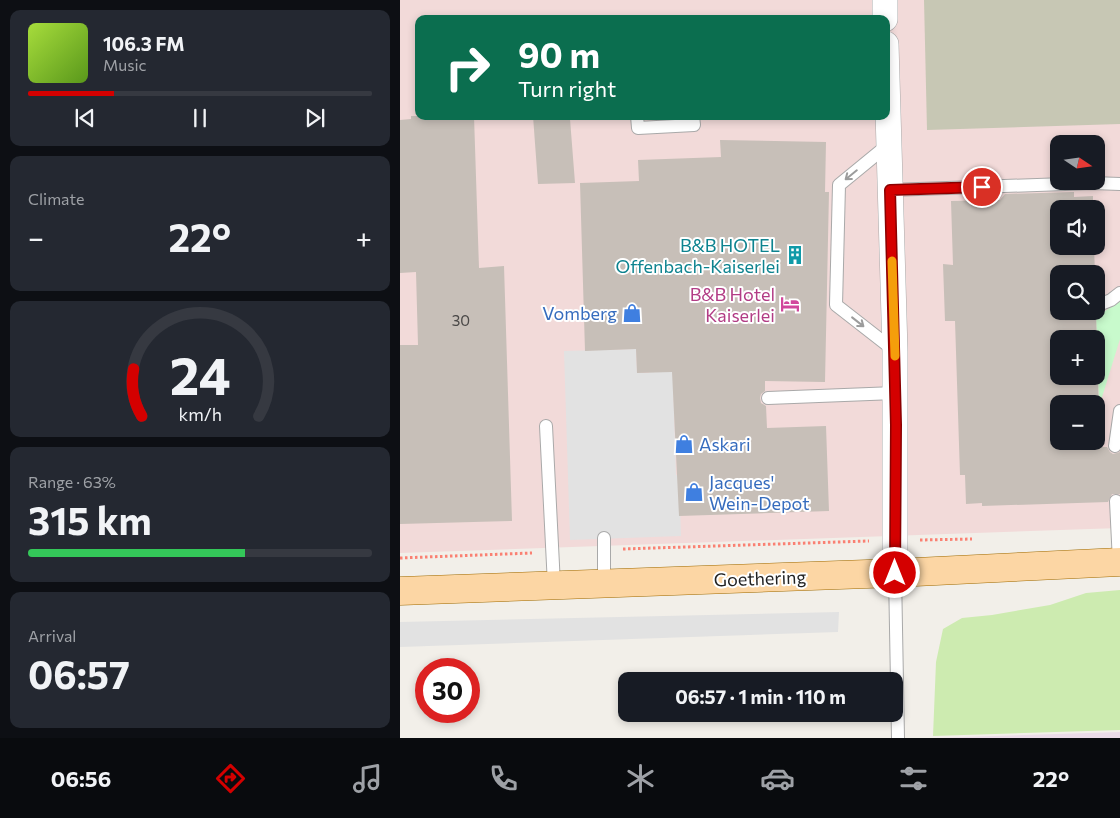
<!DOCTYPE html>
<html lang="en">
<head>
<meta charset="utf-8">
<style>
	:root { --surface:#171b24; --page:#242831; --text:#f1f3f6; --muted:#9ea1a6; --line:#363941; --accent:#d40000 }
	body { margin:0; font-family:Commissioner,sans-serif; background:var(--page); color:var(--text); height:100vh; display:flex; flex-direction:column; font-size:19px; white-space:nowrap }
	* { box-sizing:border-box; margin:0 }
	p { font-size:16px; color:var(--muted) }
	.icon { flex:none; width:28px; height:28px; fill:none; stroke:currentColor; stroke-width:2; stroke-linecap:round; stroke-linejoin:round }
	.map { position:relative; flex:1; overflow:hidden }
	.sheet { display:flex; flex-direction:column; gap:10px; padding:10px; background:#0d0f14; width:400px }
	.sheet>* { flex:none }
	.top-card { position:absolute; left:15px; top:15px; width:475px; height:105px; border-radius:10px; box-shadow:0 2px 8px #0003; background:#0b6e4f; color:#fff; overflow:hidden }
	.needle { width:32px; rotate:103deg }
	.buttons { position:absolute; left:650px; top:135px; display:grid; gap:10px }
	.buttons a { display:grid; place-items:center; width:55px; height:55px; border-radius:10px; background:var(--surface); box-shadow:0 2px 8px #0003; font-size:25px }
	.speed { position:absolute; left:15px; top:658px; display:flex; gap:10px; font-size:25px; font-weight:700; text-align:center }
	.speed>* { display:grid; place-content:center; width:65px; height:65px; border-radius:50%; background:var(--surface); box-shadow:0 2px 8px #0003; line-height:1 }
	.speed .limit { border:8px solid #d22; background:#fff; color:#111 }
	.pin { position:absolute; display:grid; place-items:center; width:42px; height:42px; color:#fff; margin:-21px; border:2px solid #fff; border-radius:50%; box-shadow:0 1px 5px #0007 }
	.me { position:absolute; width:55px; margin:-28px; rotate:0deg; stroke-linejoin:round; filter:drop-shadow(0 0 4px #0008) }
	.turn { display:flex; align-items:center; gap:18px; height:105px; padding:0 20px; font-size:22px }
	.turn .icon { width:65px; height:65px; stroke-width:2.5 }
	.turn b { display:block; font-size:35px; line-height:42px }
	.big { font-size:38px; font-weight:700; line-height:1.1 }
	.sheet .card { flex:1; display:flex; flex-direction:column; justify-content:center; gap:8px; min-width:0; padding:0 18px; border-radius:10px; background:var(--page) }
	.sheet .dial { align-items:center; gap:0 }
	.dial svg { height:130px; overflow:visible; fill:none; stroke:var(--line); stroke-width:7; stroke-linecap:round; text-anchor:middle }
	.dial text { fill:var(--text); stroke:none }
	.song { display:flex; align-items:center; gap:15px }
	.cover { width:60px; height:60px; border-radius:8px; background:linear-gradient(135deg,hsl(80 70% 55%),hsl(90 70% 35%)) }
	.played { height:5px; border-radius:2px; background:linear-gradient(90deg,var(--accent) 25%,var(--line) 25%) }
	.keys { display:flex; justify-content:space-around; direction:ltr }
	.heat { display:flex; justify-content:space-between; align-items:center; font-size:28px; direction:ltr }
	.charge { height:8px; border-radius:4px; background:linear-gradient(90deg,#34c759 63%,var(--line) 0) }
	.trip { position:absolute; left:218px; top:672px; width:285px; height:50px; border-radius:10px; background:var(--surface); box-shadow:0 2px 8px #0003; font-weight:700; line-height:50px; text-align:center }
	.tab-bar { display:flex; height:80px; justify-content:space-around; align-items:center; background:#090b0e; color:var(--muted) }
	.tab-bar .icon { width:35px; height:35px }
	.tab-bar .current { color:var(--accent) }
	.tab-bar b { font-size:22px; color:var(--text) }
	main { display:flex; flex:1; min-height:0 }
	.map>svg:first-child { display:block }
	.commercial { fill:#f2dad9; fill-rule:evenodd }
	.industrial { fill:#ebdbe8 }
	.construction { fill:#c7c7b4 }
	.grass { fill:#cdebb0 }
	.park { fill:#c8facc }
	.parking { fill:#e2e2e2 }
	.building { fill:#c7bfb8; fill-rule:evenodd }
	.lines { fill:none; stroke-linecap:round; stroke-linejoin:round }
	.lane-casing { stroke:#a9a9a9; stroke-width:14 }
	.street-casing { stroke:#a9a9a9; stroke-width:26 }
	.primary-casing { stroke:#a06b00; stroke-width:29 }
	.path { stroke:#fa8072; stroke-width:3; stroke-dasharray:2.5 2.5; stroke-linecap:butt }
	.lane { stroke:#fff; stroke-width:12 }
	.street { stroke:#fff; stroke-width:25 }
	.primary { stroke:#fcd6a4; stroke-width:28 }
	.oneway { stroke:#9c9c9c }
	.route-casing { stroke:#8a0000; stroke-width:12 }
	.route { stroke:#d40000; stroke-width:9 }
	.slow { stroke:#f59e0b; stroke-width:9 }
	.labels { text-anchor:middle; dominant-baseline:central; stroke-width:4; stroke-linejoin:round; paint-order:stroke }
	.number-label { font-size:15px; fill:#4b4948 }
	.culture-label { font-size:18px; fill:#0d838f; stroke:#fff; text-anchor:end }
	.hotel-label { font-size:18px; fill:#b23c85; stroke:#fff; text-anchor:end }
	.shop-label { font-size:18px; fill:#366cbe; stroke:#fff; text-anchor:start }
	.street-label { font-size:18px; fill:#222; stroke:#fff }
</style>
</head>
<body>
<main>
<section class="sheet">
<div class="card">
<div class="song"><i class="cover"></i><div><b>106.3 FM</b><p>Music</p></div></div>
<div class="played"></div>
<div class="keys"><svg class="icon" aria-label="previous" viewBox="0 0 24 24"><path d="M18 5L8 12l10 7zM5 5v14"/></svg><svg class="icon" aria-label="pause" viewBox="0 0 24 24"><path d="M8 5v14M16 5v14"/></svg><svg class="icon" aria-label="next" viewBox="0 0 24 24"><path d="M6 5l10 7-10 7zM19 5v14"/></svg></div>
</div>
<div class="card"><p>Climate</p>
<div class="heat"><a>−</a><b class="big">22°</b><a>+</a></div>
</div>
<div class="card dial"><svg viewBox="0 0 100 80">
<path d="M14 69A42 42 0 1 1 86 69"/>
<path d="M14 69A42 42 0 0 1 9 40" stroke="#d40000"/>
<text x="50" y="56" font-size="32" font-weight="700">24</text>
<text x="50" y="72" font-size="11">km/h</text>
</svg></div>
<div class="card"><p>Range · 63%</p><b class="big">315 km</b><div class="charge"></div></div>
<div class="card"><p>Arrival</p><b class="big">06:57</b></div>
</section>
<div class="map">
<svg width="720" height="738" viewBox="0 0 720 738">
	<rect width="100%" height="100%" fill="#f2efe9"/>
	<path class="commercial" d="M0,0h720v528l-720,25zM19,19h467v97h-467zM659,144h37v37h-37zM659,209h37v37h-37zM659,274h37v37h-37zM659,339h37v37h-37zM659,404h37v37h-37z"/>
	<path class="industrial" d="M720,732v6h-186z"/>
	<path class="construction" d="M524,0h196v124l-193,6z"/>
	<path class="grass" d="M720,590v140l-187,6 3,-74 7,-33 19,-11 30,-3 58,-10 36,-12z"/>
	<path class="park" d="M720,301v38l-21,68 -3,-90z"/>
	<path class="parking" d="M338,116h113v3z
		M272,348l4,127h3l2,61 -111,4 -6,-189 72,-2 1,24h12l-2,-24z
		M439,612l-1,20 -438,15v-25z"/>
	<path class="building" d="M11,116h63l5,152 25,-2 8,255 -112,3v-179h18l-2,-73 -16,1v-153l11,-1z
		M133,116h25l1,4 11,-1 5,64 -37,1z
		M320,140l106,2 -1,50h4l-4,190 -60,-1v10l-4,3 -1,4 1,5 5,3 1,22 59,-2 3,85 -150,5 -7,-144 -35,1 -1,-24 -51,2 -5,-168 59,-2 -1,-21 83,-3z
		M674,192v5l19,-1v13h-34v37h35l1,28h-36v37h31l6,3 4,133h7l3,5 3,2 7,-2v42h-8l-4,8 -126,4v-3l-16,1 -1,-29h-5l-5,-154h-10l-2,-57 10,1 -2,-64 49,-1 5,-6zM659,339h37v37h-37zM659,404h37v37h-37z"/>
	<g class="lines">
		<g class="lane-casing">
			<path id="lane" d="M237,116l1,12 56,-3 -1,-9
				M489,144l-50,41 -3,120 59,46
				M490,190l203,-7 27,1
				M696,306l15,-6 9,-7
				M368,398l127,-5
				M146,426l8,159
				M715,446l5,-35
				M716,501l3,61
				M495,573l3,165
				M204,584v-46"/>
		</g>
		<g class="street-casing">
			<path id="street" d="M485,0v19
				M486,44l9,307v222"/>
		</g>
		<g class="primary-casing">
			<path id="primary" d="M0,591l495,-18 225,-11"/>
		</g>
		<path class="path" d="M520,540l52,-1
			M223,549l246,-8
			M0,558l132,-5"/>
		<use href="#lane" class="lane"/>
		<use href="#street" class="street"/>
		<use href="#primary" class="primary"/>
	</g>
	<defs><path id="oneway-shaft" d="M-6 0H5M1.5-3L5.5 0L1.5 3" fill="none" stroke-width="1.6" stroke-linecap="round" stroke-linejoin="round" transform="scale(1.25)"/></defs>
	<g class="oneway">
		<use href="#oneway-shaft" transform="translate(451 175) rotate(141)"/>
		<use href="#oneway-shaft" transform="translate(458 322) rotate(38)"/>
	</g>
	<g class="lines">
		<g class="route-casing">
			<path id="route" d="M495,573l1,-148 -6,-235 92,-3"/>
		</g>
		<use href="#route" class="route"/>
		<path class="slow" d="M492,261l3,95"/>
	</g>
	<defs>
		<g id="building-bare" transform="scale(1.5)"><path d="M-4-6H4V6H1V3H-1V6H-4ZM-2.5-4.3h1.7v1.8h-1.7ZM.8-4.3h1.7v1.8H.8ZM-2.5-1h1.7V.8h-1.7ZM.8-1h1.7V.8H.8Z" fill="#0f9aa8" stroke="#fff" stroke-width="2.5" paint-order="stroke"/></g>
		<g id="hotel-bare" transform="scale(1.5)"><path d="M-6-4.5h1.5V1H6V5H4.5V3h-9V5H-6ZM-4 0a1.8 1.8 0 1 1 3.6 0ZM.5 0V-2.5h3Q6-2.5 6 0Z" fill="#d1479c" stroke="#fff" stroke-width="2.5" paint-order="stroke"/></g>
		<g id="shop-bare" transform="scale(1.5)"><path d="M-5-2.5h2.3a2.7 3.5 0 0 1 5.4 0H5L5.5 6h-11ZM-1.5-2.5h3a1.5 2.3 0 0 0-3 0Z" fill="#3f7fe0" stroke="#fff" stroke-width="2.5" paint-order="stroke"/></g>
	</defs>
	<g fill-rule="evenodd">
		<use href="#building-bare" x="395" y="255"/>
		<use href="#hotel-bare" x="390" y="304"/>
		<use href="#shop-bare" x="232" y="313"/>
		<use href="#shop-bare" x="284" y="444"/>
		<use href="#shop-bare" x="294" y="492"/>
	</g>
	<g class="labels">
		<g class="number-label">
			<text x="61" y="320">30</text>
		</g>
		<g class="culture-label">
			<text x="380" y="245">B&amp;B HOTEL<tspan x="380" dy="21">Offenbach-Kaiserlei</tspan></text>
		</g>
		<g class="hotel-label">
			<text x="375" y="294">B&amp;B Hotel<tspan x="375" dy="21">Kaiserlei</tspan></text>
		</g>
		<g class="shop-label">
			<text x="217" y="313" text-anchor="end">Vomberg</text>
			<text x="299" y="444">Askari</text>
			<text x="309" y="482">Jacques'<tspan x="309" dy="21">Wein-Depot</tspan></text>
		</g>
		<g class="street-label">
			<text transform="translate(360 578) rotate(-2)">Goethering</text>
		</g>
	</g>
</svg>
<div class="buttons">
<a><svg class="needle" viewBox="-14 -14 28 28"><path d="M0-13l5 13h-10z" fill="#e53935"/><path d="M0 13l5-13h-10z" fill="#9ea1a6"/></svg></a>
<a><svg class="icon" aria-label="sound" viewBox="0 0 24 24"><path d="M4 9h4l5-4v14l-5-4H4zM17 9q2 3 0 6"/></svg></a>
<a><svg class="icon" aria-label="search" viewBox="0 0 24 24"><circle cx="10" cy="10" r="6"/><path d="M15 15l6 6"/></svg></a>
<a>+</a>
<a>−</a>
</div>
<div class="speed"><div class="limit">30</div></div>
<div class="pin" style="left:582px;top:187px;background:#d93025"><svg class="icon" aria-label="arrive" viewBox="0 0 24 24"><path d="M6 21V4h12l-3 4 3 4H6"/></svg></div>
<svg class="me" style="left:495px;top:573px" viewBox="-20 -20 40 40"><circle r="17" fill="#d40000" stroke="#fff" stroke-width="3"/><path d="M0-11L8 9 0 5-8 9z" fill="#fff"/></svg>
<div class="trip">06:57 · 1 min · 110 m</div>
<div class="top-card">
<div class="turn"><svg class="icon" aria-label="right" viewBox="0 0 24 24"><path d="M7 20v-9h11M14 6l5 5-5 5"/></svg><div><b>90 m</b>Turn right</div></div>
</div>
</div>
</main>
<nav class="tab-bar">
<b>06:56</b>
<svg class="icon current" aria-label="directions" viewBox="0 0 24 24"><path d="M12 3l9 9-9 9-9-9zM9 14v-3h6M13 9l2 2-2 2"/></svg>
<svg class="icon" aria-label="music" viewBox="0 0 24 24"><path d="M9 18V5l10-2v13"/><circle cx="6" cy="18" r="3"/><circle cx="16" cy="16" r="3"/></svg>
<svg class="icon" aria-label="phone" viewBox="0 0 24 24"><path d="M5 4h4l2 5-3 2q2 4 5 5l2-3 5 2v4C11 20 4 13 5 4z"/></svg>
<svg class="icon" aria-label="climate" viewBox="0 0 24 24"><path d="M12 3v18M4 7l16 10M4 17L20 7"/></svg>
<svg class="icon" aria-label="car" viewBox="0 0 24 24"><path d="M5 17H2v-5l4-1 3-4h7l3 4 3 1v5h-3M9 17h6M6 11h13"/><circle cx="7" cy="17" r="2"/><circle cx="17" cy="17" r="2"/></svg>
<svg class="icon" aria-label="filters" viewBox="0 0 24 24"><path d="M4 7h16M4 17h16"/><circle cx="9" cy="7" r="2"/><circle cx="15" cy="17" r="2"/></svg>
<b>22°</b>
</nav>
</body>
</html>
